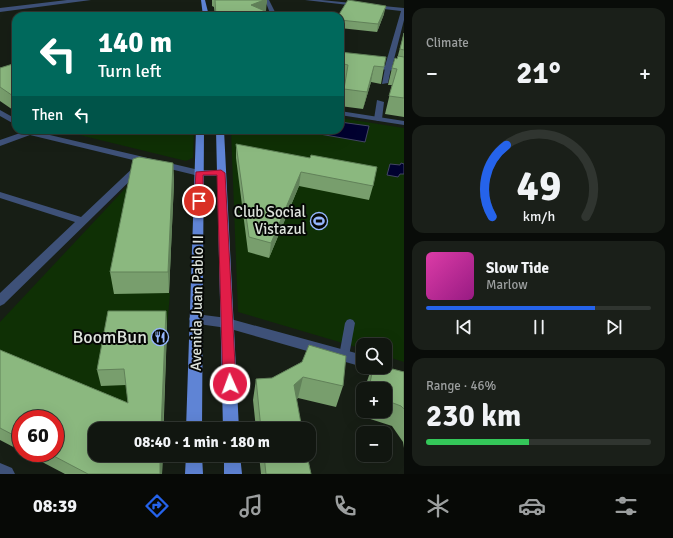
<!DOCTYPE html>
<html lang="en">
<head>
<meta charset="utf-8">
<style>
	:root { --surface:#111610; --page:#1a1f19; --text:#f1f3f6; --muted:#9c9f9f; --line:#303530; --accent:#2563eb }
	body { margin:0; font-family:Signika,sans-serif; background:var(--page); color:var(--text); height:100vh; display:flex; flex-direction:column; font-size:15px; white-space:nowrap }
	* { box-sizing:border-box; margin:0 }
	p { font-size:13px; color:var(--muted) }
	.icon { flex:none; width:22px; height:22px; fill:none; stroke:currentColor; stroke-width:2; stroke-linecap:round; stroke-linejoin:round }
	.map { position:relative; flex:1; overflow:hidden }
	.details { display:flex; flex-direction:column; gap:8px; padding:8px; background:#090c09; width:269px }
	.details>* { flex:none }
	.guide { position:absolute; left:12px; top:12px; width:332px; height:122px; border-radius:12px; box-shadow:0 4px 16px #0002,0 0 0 1px var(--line); background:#00695c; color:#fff; overflow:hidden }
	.tools { position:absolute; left:356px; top:338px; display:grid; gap:8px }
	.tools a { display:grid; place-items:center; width:36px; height:36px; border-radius:8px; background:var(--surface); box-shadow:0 4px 16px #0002,0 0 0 1px var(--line); font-size:20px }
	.speed { position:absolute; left:12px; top:410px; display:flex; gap:8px; font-size:20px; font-weight:700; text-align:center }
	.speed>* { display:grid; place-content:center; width:52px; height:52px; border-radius:50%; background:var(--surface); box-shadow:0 4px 16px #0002,0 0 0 1px var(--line); line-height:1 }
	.speed .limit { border:6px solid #d22; background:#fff; color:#111 }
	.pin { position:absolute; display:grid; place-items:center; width:34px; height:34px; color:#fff; margin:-17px; border:2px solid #fff; border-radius:50%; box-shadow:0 1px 4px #0007 }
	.me { position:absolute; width:44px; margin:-22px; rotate:358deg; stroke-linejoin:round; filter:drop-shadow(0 0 3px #0008) }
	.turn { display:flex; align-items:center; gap:14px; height:84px; padding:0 20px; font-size:18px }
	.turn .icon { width:52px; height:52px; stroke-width:2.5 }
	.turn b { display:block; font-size:28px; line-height:34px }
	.then { display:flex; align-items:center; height:38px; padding:0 20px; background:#0003; gap:8px; font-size:15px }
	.big { font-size:30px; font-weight:700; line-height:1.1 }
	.details .card { flex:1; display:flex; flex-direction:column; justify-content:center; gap:6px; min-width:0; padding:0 14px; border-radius:12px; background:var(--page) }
	.details .dial { align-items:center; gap:0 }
	.dial svg { height:104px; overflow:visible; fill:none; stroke:var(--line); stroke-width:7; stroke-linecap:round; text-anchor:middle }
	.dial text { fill:var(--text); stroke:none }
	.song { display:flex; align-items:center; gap:12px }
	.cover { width:48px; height:48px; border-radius:6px; background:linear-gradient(135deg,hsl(320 70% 55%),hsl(310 70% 35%)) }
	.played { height:4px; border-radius:2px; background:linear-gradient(90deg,var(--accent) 75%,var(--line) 75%) }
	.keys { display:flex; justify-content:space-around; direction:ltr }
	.heat { display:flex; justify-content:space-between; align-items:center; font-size:22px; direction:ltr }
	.charge { height:6px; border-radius:3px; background:linear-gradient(90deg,#34c759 46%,var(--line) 0) }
	.trip { position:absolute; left:88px; top:422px; width:228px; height:40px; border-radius:12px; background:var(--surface); box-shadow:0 4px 16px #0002,0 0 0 1px var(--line); font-weight:700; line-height:40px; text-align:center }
	.tab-bar { display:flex; height:64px; justify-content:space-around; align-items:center; background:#070906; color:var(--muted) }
	.tab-bar .icon { width:28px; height:28px }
	.tab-bar .current { color:var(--accent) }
	.tab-bar b { font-size:18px; color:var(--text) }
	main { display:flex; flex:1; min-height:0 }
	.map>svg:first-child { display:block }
	.green { fill:#0f3005 }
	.water { fill:#00012f; stroke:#424563 }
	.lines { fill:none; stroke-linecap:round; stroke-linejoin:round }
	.service { fill:#3e5178; fill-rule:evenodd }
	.pedestrian { fill:#3e5178; fill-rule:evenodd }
	.minor { fill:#3e5178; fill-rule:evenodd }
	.primary { fill:#5f84d5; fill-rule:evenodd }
	.wall { fill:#789e6d }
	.shaded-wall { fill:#618159 }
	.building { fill:#8bb87f; stroke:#618159 }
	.route { fill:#e11d48; stroke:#92132f }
	.labels { text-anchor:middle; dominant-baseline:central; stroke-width:4; stroke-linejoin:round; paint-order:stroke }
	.poi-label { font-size:15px; fill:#dde3dc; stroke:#050705; text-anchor:end }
	.street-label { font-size:15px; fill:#dde3dc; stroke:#050705 }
	.near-poi-label { font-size:18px; fill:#dde3dc; stroke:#050705; text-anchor:end }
</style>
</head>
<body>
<main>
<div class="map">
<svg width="404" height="474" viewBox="0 0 404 474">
	<rect width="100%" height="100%" fill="#171e15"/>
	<path class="green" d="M340,118l64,10v234l-19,-6v-11h-22v4l-125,-37 -7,-182h109z
		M59,130h135l-1,28 -7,3z
		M135,178l-21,115h56l-3,35 -41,57 23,42 -149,-64v-41z"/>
	<path class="water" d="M340,122l29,4 -4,16 -68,-12h43z
		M401,163l3,1v10h-4l-2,3 -11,-2 3,-11 10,1z"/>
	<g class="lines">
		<path class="service" d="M350,319l3,1 2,3 -6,33 -1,3 -4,1 -4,-1 -1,-3 6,-33 2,-3z"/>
		<path class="pedestrian" d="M388,66l3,2 -3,15 -6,1 3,-16z
			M377,100l7,2 -2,17 -4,2 -4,-2z"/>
		<path class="minor" d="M67,0h24l-91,12v-4z
			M265,0h4l8,16h-6z
			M305,0h16l83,8v12l-12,47 12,1v4l-33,-4 -3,-2 3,-2 14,2 16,-55z
			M0,110l16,9v6l-16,-9z
			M340,111l64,10v4l-64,-10z
			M22,130h15v2l162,38h22l5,3 -5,3h-22l-169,-41 -30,11v-6l23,-8z
			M141,162l5,3 -2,2 -140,137 -4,2v-13l75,-71 -75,-24v-6l81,25 57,-54z
			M196,314l31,4 136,37v12l-136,-39 -36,-5 -2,-4 2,-4z
			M0,463l12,5 3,6h-15z"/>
		<path class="primary" d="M201,0h4l4,16h-6z
			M196,130h8l-2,299h-16z
			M216,130h8l15,299h-16z
			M186,455h16l1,19h-18z
			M224,455h16l2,19h-18z"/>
	</g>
	<path class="wall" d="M212,0h55l-2,11 9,5h-59l-1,-9 -2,-1z
		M384,14l-7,18 -37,-4v-12z
		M404,33v84l-19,-3 7,-29h-4l4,-17 5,-9z
		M340,52l44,15 -3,17 -10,-2 -8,27 -23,-3 5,-25 -5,-1z
		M16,63v49l-16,-11v-33z
		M236,144l137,42 -4,14 -70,-14 -30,72 -21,-6 -12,-94z
		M173,163l1,19 -5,111 -55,1 -4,-22z
		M166,311l1,17 -5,146h-97l-40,-21h30l-34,-34v32l-21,-11v-90l128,53 -2,-18 -25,1 -4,-16z
		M302,362l41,24 -7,21 -38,-9 -2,2 6,29h-46l-3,-29 3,-21 16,-1z
		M372,367h13l19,5v76l-1,-6 -11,-16 -31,-10 2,-14v9h22v-22h-20l1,-5z
		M259,455h48l4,19h-50z"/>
	<path class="shaded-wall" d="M264,0h3l-1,11 -13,5 -2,-11z
		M386,6l-2,8 -7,18 1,-8z
		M374,66l-3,16 -8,27 4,-17z
		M173,163l1,19 -5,111 -1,-21z
		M301,172l-2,14 -30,72 2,-15z
		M166,311l1,17 -4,101h-2z
		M303,377l-5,21 -9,8 5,-21z
		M160,455h3l-1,19h-2z"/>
	<path class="building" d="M215,0h49l-13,5 23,10v1h-58z
		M348,0l38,6 -8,18 -38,-4v-4h-2z
		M404,33v17l-4,-1z
		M340,52l46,5 -2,10 -10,-1 -7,26 -23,-3 4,-24 -8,-2z
		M398,56l6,1v41l-15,-2 8,-27 -5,-1 3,-10 2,1z
		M16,63v35l-16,-11v-19z
		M236,144l74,14 1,-3 66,12 -4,19 -72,-14 -30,71 -22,-6z
		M139,157l34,6 -5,109h-58l23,-113z
		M108,311h58l-5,118h-66v26h65v19h-72l-40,-21h7v-34h-34v20l-21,-11v-78l128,53 -4,-34 -27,1z
		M309,345l37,11 -3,30 -40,-9 -9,8 8,44h-41l-5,-50 16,-1 30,-16z
		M373,367h12l19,5v37l-3,-3 -16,-6v-11h-16z
		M264,455h43l4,19h-45z"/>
	<path class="route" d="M221,170l4,3 11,211 -2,4 -4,2 -5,-2 -2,-4 -6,-209h-14v26l-4,3 -5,-3 2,-29z"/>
	<defs>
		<g id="stadium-ring" transform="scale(0.9)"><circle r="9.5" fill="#050705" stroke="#95b6fd" stroke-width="1.5"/><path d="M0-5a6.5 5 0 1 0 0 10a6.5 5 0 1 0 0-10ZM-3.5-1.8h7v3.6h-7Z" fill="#95b6fd"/></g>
		<g id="restaurant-ring" transform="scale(0.9)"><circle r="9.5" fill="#050705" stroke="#95b6fd" stroke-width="1.5"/><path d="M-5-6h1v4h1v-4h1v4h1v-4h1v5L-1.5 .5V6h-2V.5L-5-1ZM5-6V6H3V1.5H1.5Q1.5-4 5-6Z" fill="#95b6fd"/></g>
	</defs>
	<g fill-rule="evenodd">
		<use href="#stadium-ring" x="319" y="221"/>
		<use href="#restaurant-ring" x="160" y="337"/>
	</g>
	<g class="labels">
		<g class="poi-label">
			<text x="306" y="212">Club Social<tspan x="306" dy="17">Vistazul</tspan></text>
		</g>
		<g class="street-label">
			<text transform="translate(197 303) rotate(-89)">Avenida Juan Pablo II</text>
		</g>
		<g class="near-poi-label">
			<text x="147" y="337">BoomBun</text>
		</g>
	</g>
</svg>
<div class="tools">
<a><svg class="icon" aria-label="search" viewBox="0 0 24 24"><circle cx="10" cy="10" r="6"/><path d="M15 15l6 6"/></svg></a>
<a>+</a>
<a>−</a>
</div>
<div class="speed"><div class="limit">60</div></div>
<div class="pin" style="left:199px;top:201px;background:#d93025"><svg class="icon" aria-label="arrive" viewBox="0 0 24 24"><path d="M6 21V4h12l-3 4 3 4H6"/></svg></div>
<svg class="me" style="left:230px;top:384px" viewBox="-20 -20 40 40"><circle r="17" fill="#e11d48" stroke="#fff" stroke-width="3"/><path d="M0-11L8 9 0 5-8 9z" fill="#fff"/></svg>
<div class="trip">08:40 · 1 min · 180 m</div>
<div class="guide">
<div class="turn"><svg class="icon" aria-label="left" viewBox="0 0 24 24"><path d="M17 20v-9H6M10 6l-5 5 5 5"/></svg><div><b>140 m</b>Turn left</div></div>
<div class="then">Then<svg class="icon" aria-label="left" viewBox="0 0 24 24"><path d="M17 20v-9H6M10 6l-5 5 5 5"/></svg></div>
</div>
</div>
<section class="details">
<div class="card"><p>Climate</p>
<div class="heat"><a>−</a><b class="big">21°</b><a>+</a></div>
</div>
<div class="card dial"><svg viewBox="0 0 100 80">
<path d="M14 69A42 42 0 1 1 86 69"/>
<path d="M14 69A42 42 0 0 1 25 14" stroke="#2563eb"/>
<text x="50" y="56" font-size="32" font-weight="700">49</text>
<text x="50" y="72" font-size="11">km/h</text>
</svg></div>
<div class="card">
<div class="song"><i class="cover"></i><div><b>Slow Tide</b><p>Marlow</p></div></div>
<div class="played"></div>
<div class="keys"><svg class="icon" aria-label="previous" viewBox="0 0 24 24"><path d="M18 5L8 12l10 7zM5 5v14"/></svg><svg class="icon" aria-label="pause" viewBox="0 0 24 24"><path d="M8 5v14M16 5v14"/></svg><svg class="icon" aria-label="next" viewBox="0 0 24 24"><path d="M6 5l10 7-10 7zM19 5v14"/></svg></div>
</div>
<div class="card"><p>Range · 46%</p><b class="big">230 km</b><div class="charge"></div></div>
</section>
</main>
<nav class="tab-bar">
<b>08:39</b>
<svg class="icon current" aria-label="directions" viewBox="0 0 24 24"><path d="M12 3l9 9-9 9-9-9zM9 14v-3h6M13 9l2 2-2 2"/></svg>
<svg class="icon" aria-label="music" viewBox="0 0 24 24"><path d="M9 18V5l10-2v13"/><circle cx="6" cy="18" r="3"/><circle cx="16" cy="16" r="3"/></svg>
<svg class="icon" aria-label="phone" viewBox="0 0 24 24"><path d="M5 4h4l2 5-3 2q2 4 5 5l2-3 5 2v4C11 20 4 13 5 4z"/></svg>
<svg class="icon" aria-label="climate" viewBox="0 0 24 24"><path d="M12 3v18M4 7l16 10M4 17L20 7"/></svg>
<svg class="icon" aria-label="car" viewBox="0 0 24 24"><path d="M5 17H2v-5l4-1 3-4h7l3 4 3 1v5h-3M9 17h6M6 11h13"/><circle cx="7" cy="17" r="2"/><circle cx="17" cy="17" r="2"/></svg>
<svg class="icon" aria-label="filters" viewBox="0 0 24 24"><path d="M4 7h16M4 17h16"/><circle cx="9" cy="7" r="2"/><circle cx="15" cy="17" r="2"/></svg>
</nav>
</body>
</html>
